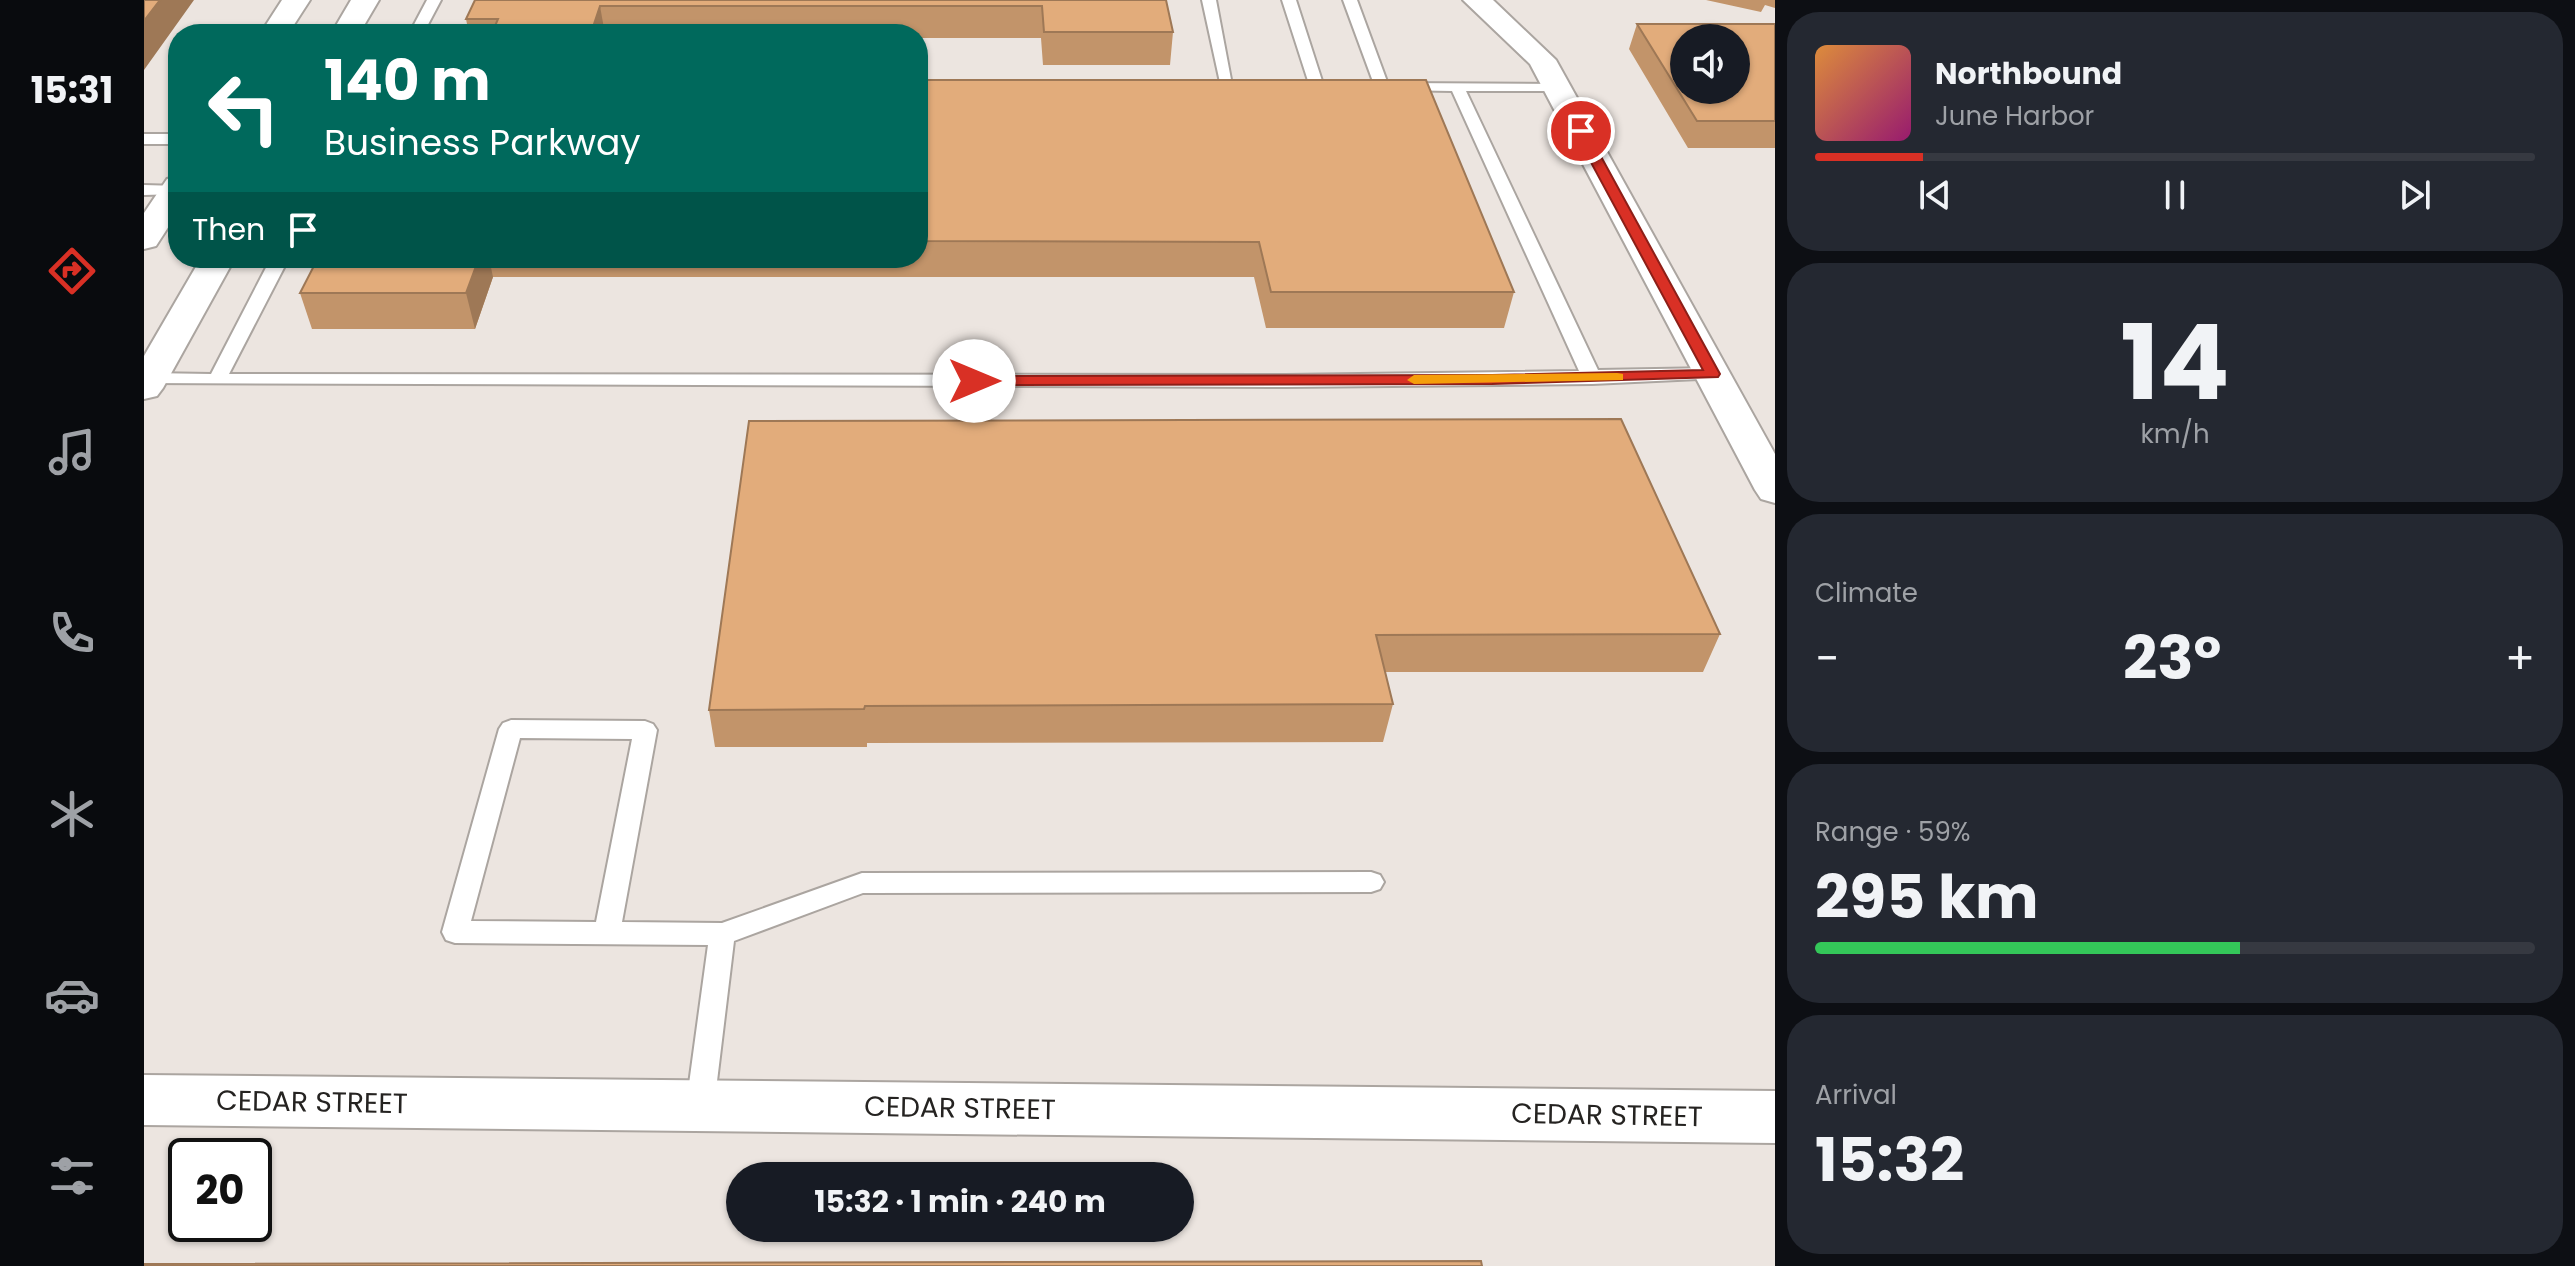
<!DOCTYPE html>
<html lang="en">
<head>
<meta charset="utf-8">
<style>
	:root { --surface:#171b24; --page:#242831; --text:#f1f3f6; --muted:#9ea1a6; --line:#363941; --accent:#d93025 }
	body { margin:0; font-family:Poppins,sans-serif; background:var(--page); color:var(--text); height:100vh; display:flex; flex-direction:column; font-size:30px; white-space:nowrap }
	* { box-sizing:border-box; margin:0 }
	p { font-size:26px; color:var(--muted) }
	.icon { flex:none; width:44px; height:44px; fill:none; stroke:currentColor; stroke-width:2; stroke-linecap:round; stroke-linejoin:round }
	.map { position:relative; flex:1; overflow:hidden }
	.details { display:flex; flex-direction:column; gap:12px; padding:12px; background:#0d0f14; width:800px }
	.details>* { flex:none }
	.banner { position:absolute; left:24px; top:24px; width:760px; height:244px; border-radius:32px; box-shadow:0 2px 6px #0004; background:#00695c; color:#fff; overflow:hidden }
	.tools { position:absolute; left:1526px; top:24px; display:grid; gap:16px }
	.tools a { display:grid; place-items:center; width:80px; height:80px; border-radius:50%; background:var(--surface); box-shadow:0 2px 6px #0004; font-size:40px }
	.speed { position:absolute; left:24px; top:1138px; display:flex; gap:16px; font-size:40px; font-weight:700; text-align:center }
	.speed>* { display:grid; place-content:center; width:104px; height:104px; border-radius:50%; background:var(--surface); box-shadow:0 2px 6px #0004; line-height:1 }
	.speed .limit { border:4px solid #111; border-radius:12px; background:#fff; color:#111 }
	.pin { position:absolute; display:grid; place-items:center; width:68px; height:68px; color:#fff; margin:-34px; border:4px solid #fff; border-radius:50%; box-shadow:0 2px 8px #0007 }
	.me { position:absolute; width:88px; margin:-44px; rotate:90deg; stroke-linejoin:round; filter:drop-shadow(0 0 6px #0008) }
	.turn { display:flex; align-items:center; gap:28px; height:168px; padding:0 24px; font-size:36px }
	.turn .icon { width:104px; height:104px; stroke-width:2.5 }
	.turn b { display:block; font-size:56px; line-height:68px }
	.then { display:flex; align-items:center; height:76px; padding:0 24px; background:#0003; gap:16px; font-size:30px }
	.big { font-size:60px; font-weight:700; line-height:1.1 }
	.details .tile { flex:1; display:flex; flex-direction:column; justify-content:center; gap:12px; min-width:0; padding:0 28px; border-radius:32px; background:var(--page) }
	.details .dial { align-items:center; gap:0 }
	.dial b { font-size:104px; line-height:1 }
	.song { display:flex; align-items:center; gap:24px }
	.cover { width:96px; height:96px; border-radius:12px; background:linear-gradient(135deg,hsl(30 70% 55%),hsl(320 70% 35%)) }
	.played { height:8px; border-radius:4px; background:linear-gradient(90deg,var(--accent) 15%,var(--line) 15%) }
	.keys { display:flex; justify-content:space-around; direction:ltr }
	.heat { display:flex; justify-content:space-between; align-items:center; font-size:44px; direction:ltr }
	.charge { height:12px; border-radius:6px; background:linear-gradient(90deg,#34c759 59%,var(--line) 0) }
	.trip { position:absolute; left:582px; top:1162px; width:468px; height:80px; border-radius:40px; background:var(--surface); box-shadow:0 2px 6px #0004; font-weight:700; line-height:80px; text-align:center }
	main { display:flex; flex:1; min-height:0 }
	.dock { display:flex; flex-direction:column; width:144px; justify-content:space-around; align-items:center; background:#090b0e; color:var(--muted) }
	.dock .icon { width:56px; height:56px }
	.dock .current { color:var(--accent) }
	.dock b { font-size:36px; color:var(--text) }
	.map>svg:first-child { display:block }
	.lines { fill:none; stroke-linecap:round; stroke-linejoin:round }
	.service-casing { stroke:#aba5a0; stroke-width:4 }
	.minor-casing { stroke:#aba5a0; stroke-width:4 }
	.tertiary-casing { stroke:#aba5a0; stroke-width:4 }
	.secondary-casing { stroke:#aba5a0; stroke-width:4 }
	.service { fill:#fff; fill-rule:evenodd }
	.minor { fill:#fff; fill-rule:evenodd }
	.tertiary { fill:#fff; fill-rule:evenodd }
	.secondary { fill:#fff; fill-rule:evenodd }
	.wall { fill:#c2946a }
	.shaded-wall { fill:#9e7856 }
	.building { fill:#e2ac7b; stroke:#9e7856; stroke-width:2; fill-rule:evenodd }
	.route { fill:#d93025; stroke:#8d1f18; stroke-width:2 }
	.slow { fill:#f59e0b }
	.labels { text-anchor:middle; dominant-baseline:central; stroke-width:6; stroke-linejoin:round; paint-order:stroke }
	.near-street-label { font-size:28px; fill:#252321; stroke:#fff }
</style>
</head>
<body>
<main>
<nav class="dock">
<b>15:31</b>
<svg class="icon current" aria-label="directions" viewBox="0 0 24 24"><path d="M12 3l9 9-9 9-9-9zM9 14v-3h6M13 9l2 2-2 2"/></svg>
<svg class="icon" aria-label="music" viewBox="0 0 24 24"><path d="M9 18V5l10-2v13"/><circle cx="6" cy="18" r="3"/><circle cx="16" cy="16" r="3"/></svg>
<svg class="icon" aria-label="phone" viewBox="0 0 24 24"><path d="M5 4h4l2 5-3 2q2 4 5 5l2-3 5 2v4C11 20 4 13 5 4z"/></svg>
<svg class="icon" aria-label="climate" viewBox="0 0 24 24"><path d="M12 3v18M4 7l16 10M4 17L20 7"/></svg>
<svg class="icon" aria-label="car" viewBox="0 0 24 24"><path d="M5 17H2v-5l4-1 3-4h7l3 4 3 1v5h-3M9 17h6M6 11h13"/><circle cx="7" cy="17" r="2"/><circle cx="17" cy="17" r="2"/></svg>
<svg class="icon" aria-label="filters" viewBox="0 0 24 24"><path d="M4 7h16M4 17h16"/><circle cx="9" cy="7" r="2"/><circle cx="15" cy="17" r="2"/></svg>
</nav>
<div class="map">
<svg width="1631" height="1266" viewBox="0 0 1631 1266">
	<rect width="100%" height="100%" fill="#ece5e0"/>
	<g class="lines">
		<g class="service-casing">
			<path id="service" d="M283,0h14l-18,34h-14z
				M1058,0h14l17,90 -12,-3z
				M1138,0h14l28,87 -2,3 -12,-3z
				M1199,0h14l32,87 -2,3 -12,-3z
				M1254,83l164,1 2,3 -7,4h-91l132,279 115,-2 9,6 -2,4 -128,6 -307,3 -1141,-4v-8l5,-2 62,1 60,-116h18l-60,116 1056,1 294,-4 -127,-280 -59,-1 -2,-3z
				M0,134h34v10h-34z
				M0,185l34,1v8l-34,1z
				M367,720l134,1 8,3 4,6 -35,192 100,1 140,-50 509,-1 9,3 4,7 -4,7 -9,3 -508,1 -129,48 -20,165 -4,9 -10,4 -10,-4 -4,-9 22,-161 -253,-2 -9,-3 -4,-8 57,-203 4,-6zM376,738l112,1 -36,183 -125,-1z"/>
		</g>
		<g class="minor-casing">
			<path id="minor" d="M1319,0h30l63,60 219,394v49l-14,-4 -6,-9 -225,-426z"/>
		</g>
		<g class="tertiary-casing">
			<path id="tertiary" d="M0,1075l1631,16v52l-1631,-18z"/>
		</g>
		<g class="secondary-casing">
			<path id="secondary" d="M138,0h28l-22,34h-28z
				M207,0h28l-20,34h-28z
				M34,176v36l-22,34 -12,3v-36l23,-34z
				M57,258h34l-72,130 -6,8 -13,3v-43z"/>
		</g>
		<use href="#service" class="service"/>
		<use href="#minor" class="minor"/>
		<use href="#tertiary" class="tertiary"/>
		<use href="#secondary" class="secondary"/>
	</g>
	<path class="wall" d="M331,0h691l7,32 -3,33h-127l-2,-27h-123v-4h-449l-3,-15z
		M1562,0h69v8l-10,-3 -4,7z
		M1493,24h138v124h-87l-59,-99z
		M774,80l596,212 -10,36h-238l-12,-51h-761l-18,52h-163l-12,-36 18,-35h600z
		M605,421l971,213 -17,38h-318l8,32 -10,38 -516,1v4h-152l-6,-37z"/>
	<path class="shaded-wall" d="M16,0h34l-50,70v-49z
		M456,6l5,28h-14v-1z
		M335,258h10l4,19 -18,52 -9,-36z"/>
	<path class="building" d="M0,0h16l-16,21z
		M331,0h691l7,32h-129l-2,-26h-442l-9,27h-99l6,-14h-32z
		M1493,24h138v97h-78zM1540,38h52v52h-52z
		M774,80h508l88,212h-243l-12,-50 -341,-1z
		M174,258h161l-13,35h-166z
		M1477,419l99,215 -344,1 17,69 -528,2 -1,3 -155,1 40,-289z
		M1337,1261l1,5h-1338v-2z"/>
	<path class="route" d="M1437,127l6,4 133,243 -2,3 -226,7 -518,1 -8,-4 8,-5 518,-1 211,-5 -129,-239z"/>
	<path class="slow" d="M1473,373l6,1v6l-209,4 -7,-4 7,-5z"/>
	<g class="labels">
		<g class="near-street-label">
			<text transform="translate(168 1102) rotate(1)">CEDAR STREET</text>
			<text transform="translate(816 1108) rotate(1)">CEDAR STREET</text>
			<text transform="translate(1463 1115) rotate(1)">CEDAR STREET</text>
		</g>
	</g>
</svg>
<div class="tools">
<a><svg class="icon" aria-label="sound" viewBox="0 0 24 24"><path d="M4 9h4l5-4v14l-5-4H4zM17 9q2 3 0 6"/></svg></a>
</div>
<div class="speed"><div class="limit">20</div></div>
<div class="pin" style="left:1437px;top:131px;background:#d93025"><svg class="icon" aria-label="arrive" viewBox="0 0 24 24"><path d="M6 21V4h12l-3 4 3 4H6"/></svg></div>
<svg class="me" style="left:830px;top:381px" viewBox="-20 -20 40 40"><circle r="19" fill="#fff"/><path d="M0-13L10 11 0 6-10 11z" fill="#d93025"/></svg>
<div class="trip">15:32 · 1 min · 240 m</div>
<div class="banner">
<div class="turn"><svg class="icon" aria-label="left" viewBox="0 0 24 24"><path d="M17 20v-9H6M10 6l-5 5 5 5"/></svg><div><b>140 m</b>Business Parkway</div></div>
<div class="then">Then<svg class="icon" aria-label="arrive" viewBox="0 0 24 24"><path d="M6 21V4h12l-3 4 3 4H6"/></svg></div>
</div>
</div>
<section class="details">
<div class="tile">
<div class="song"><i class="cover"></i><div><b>Northbound</b><p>June Harbor</p></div></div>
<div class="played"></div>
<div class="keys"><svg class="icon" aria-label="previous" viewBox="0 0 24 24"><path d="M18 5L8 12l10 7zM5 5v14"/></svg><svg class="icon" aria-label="pause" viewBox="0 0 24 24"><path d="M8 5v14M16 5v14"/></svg><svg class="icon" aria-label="next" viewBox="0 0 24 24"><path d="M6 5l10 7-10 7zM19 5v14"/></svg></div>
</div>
<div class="tile dial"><b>14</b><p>km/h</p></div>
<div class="tile"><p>Climate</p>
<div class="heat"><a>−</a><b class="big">23°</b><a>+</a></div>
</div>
<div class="tile"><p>Range · 59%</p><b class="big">295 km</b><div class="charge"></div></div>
<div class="tile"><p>Arrival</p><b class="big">15:32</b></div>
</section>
</main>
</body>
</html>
